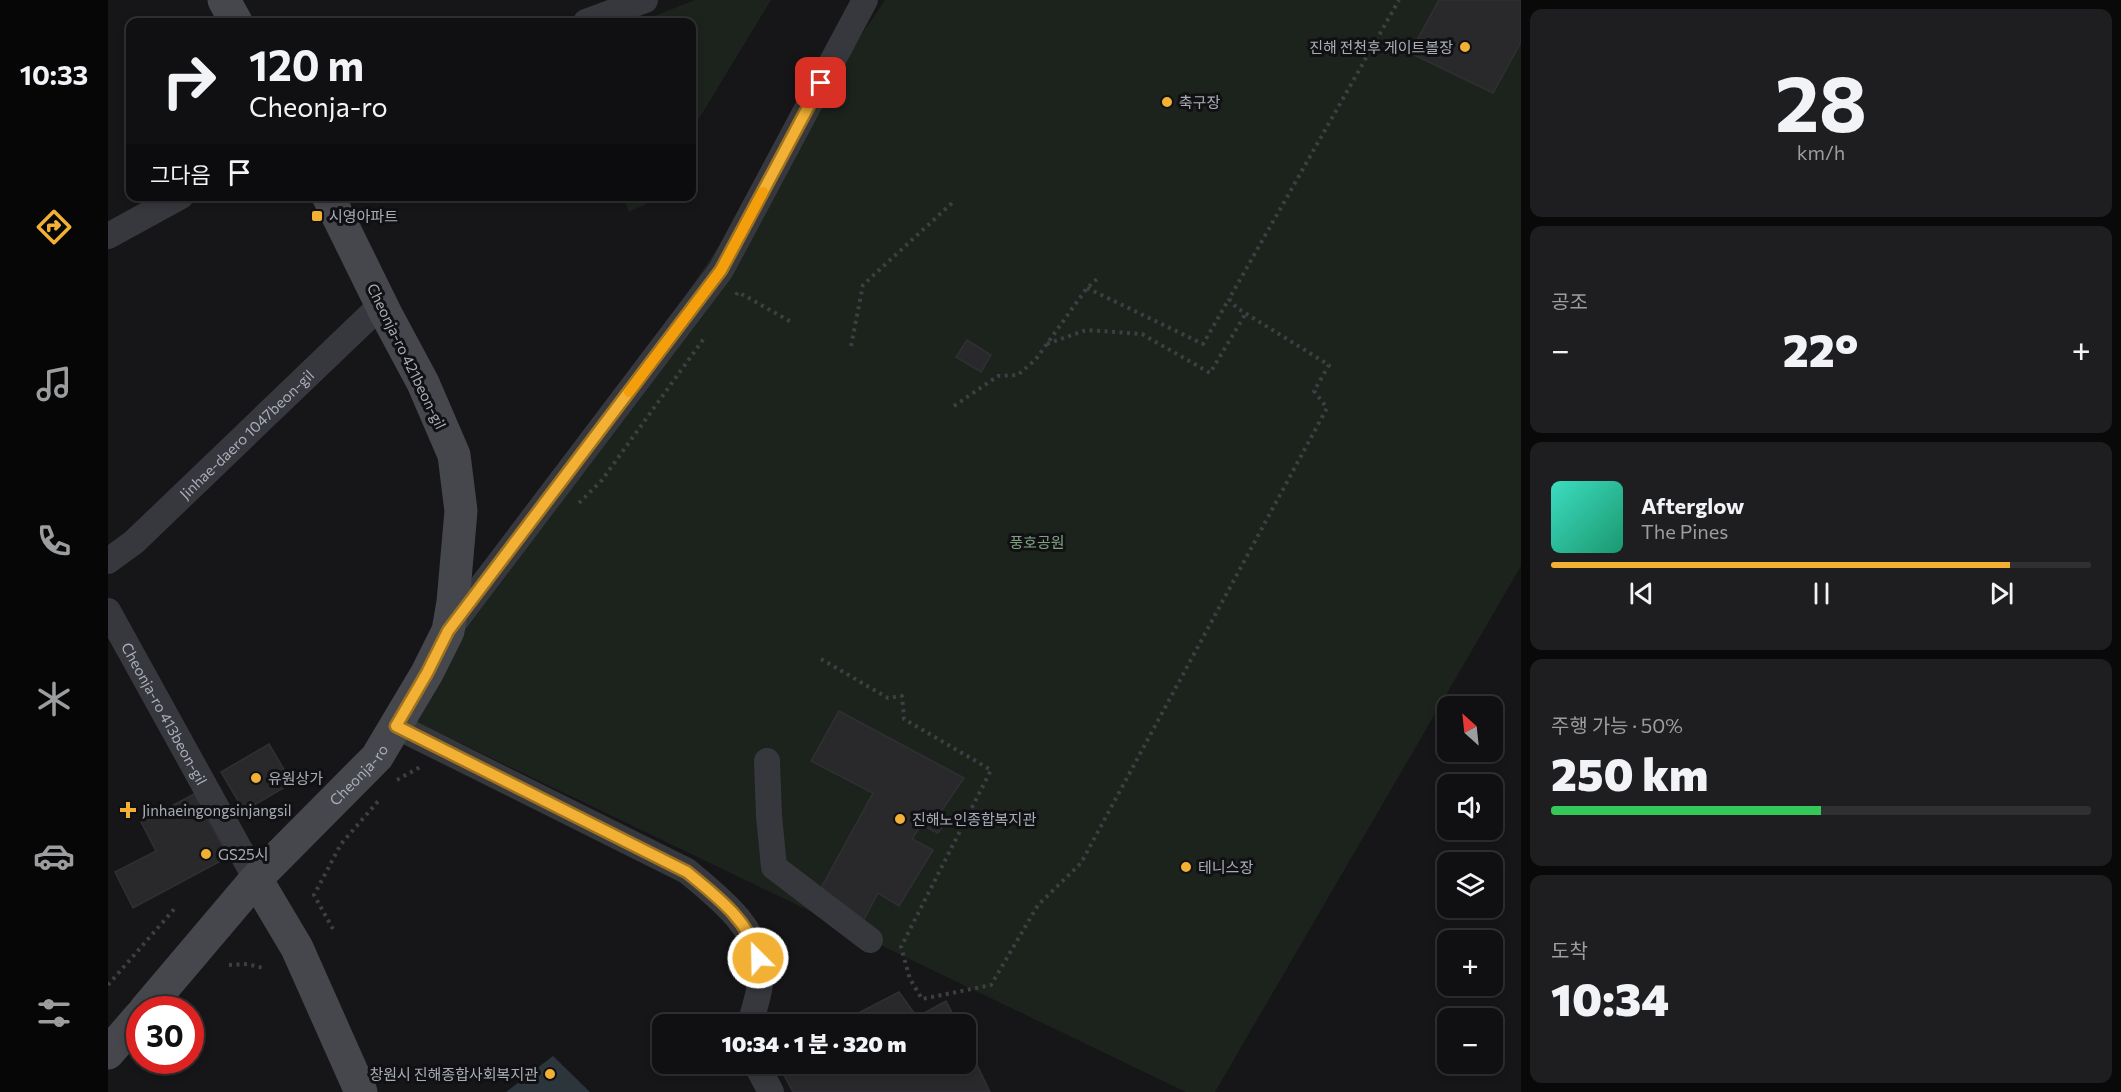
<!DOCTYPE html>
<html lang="ko">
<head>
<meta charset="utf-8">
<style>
	:root { --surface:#101012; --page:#1e1e20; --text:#f1f3f6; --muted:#9c9d9f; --line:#303032; --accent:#f2b134 }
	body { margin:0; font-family:Commissioner,"Noto Sans KR",sans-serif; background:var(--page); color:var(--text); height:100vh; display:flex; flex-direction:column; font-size:22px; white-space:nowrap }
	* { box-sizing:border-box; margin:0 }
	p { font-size:20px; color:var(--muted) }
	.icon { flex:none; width:33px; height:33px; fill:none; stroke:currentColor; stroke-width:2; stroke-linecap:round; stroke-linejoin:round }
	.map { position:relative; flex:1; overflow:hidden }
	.sheet { display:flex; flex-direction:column; gap:9px; padding:9px; background:#09090a; width:600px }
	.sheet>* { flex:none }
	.top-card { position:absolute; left:18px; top:18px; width:570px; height:183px; border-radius:12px; box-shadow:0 3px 9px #0003,0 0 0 2px var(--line); background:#101012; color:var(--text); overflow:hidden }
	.needle { width:39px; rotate:333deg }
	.buttons { position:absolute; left:1329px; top:696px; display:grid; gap:12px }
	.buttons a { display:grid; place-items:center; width:66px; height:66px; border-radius:12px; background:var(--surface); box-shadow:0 3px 9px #0003,0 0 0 2px var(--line); font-size:30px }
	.speed { position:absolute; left:18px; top:996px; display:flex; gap:12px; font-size:30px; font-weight:700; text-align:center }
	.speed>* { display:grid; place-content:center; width:78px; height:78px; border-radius:50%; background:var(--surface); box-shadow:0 3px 9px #0003,0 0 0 2px var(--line); line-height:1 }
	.speed .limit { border:9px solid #d22; background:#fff; color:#111 }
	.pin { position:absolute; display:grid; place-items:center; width:51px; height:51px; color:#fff; margin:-26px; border-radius:12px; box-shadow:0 3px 9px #0006 }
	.me { position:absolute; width:66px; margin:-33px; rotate:337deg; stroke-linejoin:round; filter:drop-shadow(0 0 4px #0008) }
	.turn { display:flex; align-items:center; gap:21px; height:126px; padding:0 24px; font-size:27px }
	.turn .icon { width:78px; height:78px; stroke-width:2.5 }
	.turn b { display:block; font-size:42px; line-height:51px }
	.then { display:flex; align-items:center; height:57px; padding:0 24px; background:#0003; gap:12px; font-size:22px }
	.big { font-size:45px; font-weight:800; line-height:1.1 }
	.sheet .widget { flex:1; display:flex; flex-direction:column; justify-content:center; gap:9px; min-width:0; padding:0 21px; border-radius:12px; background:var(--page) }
	.sheet .dial { align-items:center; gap:0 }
	.dial b { font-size:78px; line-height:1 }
	.song { display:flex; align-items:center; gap:18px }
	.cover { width:72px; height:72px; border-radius:9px; background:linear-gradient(135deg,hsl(170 70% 55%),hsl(160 70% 35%)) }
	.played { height:6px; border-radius:3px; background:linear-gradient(90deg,var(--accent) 85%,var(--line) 85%) }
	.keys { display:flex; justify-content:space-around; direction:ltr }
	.heat { display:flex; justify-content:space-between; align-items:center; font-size:33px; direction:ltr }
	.charge { height:9px; border-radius:4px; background:linear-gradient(90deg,#34c759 50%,var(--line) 0) }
	.trip { position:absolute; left:544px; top:1014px; width:324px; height:60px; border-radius:12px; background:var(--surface); box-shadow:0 3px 9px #0003,0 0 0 2px var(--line); font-weight:800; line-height:60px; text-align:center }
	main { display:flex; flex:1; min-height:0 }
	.menu { display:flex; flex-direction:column; width:108px; justify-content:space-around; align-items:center; background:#060607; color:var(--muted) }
	.menu .icon { width:42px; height:42px }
	.menu .selected { color:var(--accent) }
	.menu b { font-size:27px; color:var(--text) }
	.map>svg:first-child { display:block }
	.green { fill:#1c231d }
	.water { fill:#2c353c }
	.building { fill:#29292c; stroke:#303034; stroke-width:1.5 }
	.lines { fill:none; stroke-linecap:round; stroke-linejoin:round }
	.path { stroke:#3d3f44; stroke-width:4; stroke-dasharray:3 4.5; stroke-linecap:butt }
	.street { stroke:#37383d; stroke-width:26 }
	.secondary { stroke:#45474d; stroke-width:33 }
	.route-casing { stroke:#9d7322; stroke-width:15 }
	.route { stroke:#f2b134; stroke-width:10 }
	.slow { stroke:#f59e0b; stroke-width:10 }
	.poi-dot { fill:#f2b134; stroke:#111113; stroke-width:2 }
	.labels { text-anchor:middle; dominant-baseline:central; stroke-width:6; stroke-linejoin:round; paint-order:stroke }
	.poi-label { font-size:15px; fill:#a8adb8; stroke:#111113; text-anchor:start }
	.street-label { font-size:15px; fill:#a8adb8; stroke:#111113 }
	.park-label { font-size:15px; fill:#7fa381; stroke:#111113 }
</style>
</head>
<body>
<main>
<nav class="menu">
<b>10:33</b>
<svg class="icon selected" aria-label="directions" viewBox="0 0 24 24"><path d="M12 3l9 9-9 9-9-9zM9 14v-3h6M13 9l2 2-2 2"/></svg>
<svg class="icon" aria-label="music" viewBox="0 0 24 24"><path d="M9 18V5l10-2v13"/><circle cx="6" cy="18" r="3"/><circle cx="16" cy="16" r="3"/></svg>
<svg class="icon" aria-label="phone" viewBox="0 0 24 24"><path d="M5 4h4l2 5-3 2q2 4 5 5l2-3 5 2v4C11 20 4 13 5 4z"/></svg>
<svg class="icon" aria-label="climate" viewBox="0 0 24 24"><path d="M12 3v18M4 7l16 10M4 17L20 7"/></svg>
<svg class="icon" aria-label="car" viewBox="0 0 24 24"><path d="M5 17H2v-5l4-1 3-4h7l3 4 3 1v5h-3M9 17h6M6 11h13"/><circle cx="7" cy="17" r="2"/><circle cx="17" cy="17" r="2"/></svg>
<svg class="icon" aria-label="filters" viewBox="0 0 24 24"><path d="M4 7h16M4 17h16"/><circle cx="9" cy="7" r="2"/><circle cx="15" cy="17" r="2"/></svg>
</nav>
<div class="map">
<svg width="1413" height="1092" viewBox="0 0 1413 1092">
	<rect width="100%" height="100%" fill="#161618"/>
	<path class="green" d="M587,0h76l-79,130v-108h-53z
		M777,0h636v566l-306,526h-29l-784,-377z
		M515,197h28l-5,7 -17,8z"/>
	<path class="water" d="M445,1056l37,36h-84z"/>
	<path class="building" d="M1331,0h82v42l-28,51 -83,-40z
		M859,340l24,15 -10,17 -25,-15z
		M731,711l125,67 -26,38 8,6 -8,11 -17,-8 -9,14 21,11 -34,56 -21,-13 -16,30 -41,-35 52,-95 -62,-32z
		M161,744l23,39 -48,28 -23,-39z
		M86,794l34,63 -95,51 -18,-36 41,-21 -15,-29z
		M791,992l18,25 29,-16 12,23h-121z
		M858,1042l24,50h-197l-15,-28h188z"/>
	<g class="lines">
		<path class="path" d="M979,288l116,56 26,-45
			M628,295l2,-3 55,31
			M939,344l39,-14 56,4 68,39 36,-60
			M743,346l12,-61 89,-82
			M846,406l44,-30 20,-1 18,-16 51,-71 10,-9
			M471,503l23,-23 103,-143
			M713,659l67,39 14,-2 2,23 87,51 -90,177 9,32 12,20 69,-14 47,-80 43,-42 246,-455 -13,-17 15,-26 -92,-57 -8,-9 170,-299
			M289,780l25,-14
			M225,929l-19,-34 27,-51 39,-45
			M121,965l18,-1 16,4
			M0,985l68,-78"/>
		<g class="street">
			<path d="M478,22l59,-22"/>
			<path d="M0,236l73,-40"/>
			<path id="s1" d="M0,561l26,-19 247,-237"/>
			<path id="s2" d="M0,611l148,268"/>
			<path d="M342,628l271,-358 144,-270"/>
			<path d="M288,726l291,145c31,26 74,58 74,103 0,16 -7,35 -11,50"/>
			<path d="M659,761l2,55 5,51 96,73"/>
			<path d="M648,1064l15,28"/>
		</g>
		<g class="secondary">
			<path d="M116,0l12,22"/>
			<path d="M148,879l41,69 64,144"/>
			<path id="s3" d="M37,1010l111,-131 121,-122 50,-84 21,-42 5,-29 8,-91 -7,-56 -31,-72 -37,-69 -58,-118"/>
			<path d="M0,1053l32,-37"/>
		</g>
	</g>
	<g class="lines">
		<g class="route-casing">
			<path id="route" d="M650,958c-8,-37 -43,-63 -71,-86l-291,-146 31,-53 21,-42 273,-361 100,-187"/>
		</g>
		<use href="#route" class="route"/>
		<path class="slow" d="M521,392l92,-122 42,-78"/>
	</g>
	<g class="poi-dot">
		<circle cx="1357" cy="47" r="6"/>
		<circle cx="1059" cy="102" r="6"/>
		<rect x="203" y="210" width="12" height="12" rx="3"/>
		<circle cx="148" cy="778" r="6"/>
		<path d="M17 801h6v6h6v6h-6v6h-6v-6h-6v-6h6z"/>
		<circle cx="792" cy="819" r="6"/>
		<circle cx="98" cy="854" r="6"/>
		<circle cx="1078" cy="867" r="6"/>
		<circle cx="442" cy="1074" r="6"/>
	</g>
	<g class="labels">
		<g class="poi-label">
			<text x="1345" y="47" text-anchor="end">진해 전천후 게이트볼장</text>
			<text x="1071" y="102">축구장</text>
			<text x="221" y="216">시영아파트</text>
			<text x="160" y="778">유원상가</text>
			<text x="34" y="810">Jinhaeingongsinjangsil</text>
			<text x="804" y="819">진해노인종합복지관</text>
			<text x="110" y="854">GS25시</text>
			<text x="1090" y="867">테니스장</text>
			<text x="430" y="1074" text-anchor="end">창원시 진해종합사회복지관</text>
		</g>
		<g class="street-label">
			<text transform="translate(299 356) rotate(64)">Cheonja-ro 421beon-gil</text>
			<text stroke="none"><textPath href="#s1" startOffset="188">Jinhae-daero 1047beon-gil</textPath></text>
			<text stroke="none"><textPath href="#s2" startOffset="117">Cheonja-ro 413beon-gil</textPath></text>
			<text stroke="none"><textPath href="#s3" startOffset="318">Cheonja-ro</textPath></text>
		</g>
		<g class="park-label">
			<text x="929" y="542">풍호공원</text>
		</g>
	</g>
</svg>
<div class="buttons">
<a><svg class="needle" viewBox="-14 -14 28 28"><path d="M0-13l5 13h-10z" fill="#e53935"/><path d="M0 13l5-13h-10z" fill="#9c9d9f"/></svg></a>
<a><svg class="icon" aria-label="sound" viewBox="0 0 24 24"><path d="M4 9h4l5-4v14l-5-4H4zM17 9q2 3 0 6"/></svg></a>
<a><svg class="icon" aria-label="layers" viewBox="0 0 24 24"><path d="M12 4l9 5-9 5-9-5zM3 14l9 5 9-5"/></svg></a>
<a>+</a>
<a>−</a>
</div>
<div class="speed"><div class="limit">30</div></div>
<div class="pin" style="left:713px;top:83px;background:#d93025"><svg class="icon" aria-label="arrive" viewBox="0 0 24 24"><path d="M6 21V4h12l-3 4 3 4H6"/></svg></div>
<svg class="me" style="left:650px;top:958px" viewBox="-20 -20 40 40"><circle r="17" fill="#f2b134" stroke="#fff" stroke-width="3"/><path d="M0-11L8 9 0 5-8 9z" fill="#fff"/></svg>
<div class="trip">10:34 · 1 분 · 320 m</div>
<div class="top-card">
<div class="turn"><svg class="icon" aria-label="right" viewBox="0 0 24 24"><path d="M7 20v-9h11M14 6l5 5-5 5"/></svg><div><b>120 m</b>Cheonja-ro</div></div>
<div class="then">그다음<svg class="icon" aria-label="arrive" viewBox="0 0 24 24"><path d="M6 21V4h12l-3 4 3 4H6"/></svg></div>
</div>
</div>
<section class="sheet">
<div class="widget dial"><b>28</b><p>km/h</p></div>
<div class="widget"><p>공조</p>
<div class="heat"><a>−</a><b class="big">22°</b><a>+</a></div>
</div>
<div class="widget">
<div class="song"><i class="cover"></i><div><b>Afterglow</b><p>The Pines</p></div></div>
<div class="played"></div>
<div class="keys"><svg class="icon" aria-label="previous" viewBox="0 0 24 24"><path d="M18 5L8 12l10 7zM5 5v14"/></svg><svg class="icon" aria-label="pause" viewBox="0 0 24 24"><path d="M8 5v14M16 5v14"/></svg><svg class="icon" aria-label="next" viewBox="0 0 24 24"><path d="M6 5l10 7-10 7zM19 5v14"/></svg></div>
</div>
<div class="widget"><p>주행 가능 · 50%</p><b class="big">250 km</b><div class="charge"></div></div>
<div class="widget"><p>도착</p><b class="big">10:34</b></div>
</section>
</main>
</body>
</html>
